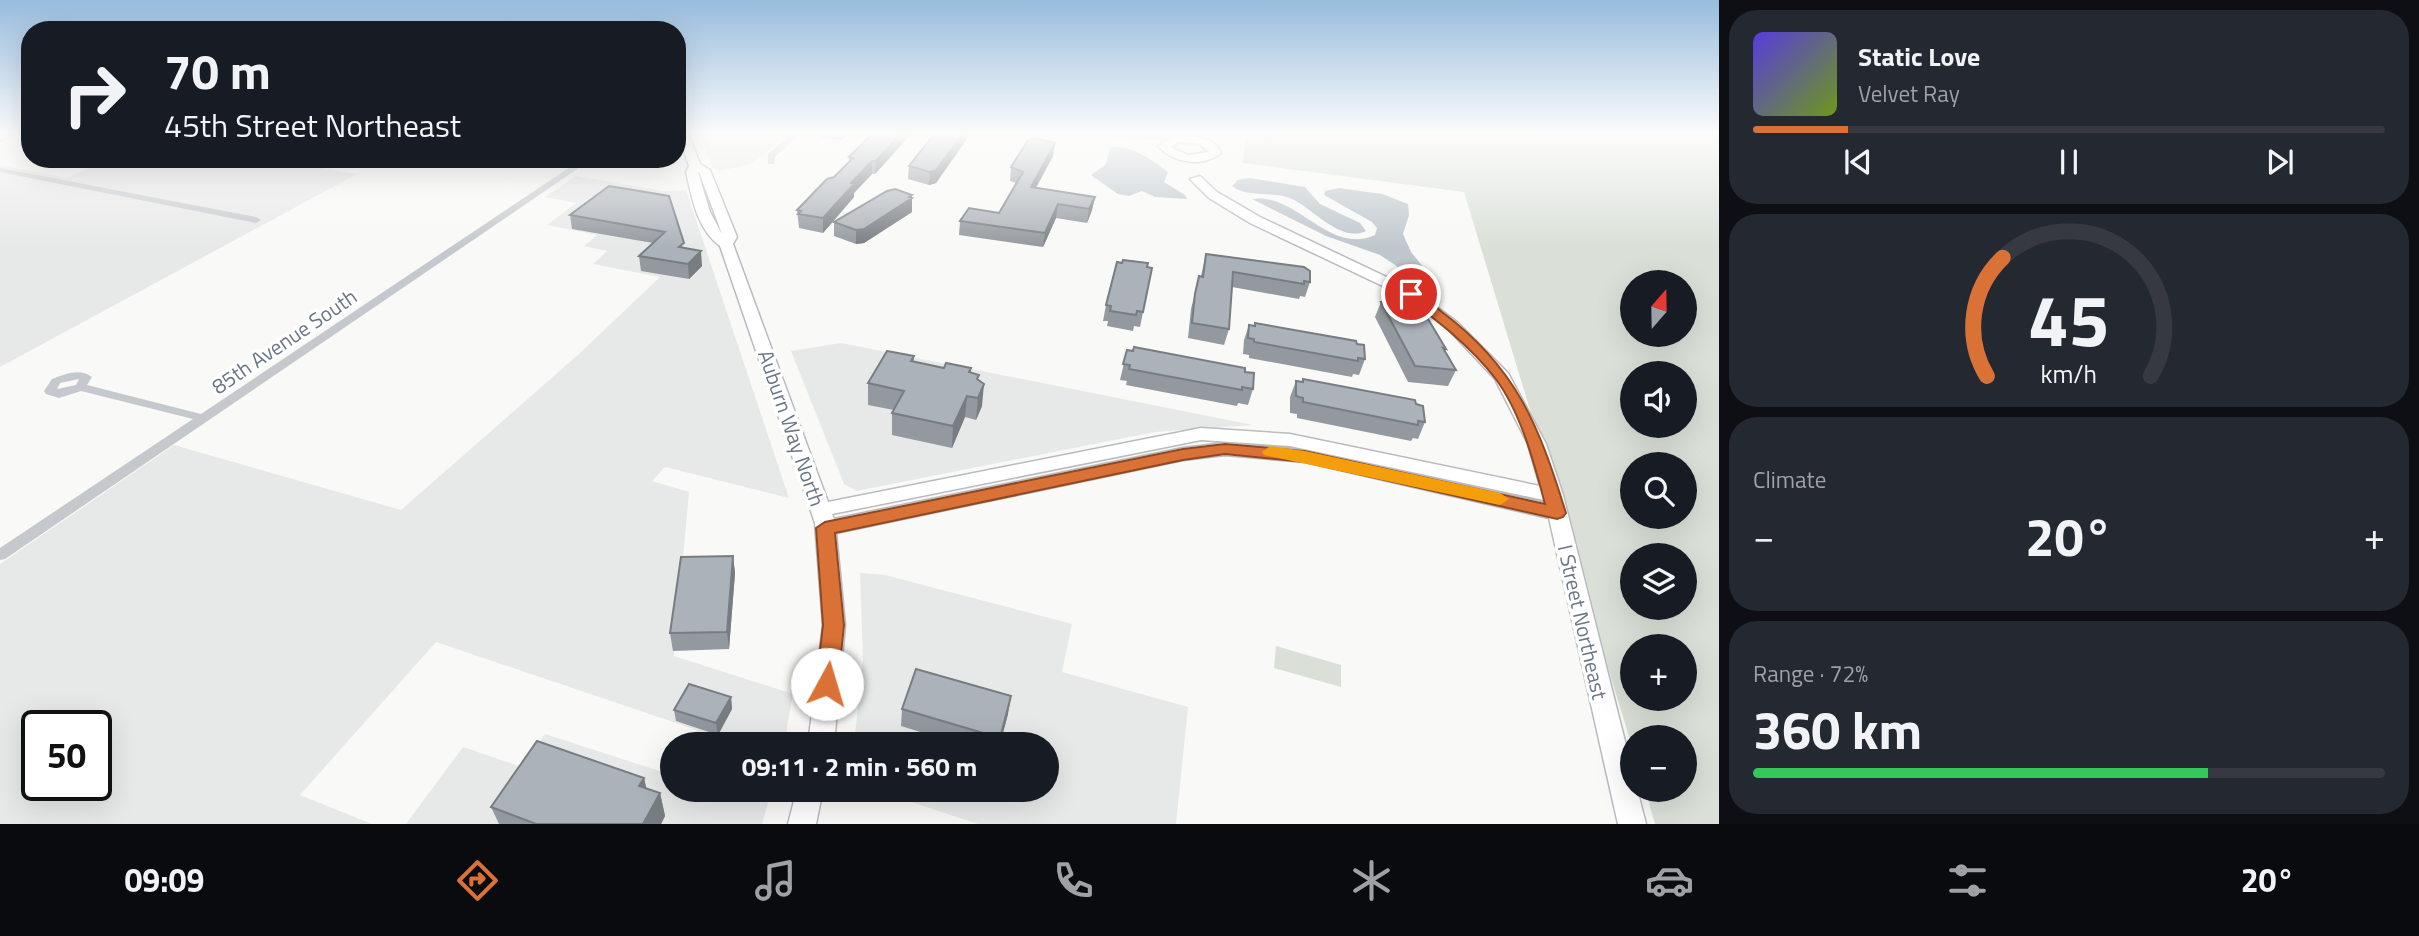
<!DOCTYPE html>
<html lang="en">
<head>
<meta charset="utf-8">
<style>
	:root { --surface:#171b24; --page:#242831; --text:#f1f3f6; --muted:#9ea1a6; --line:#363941; --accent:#da7136 }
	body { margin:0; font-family:"Titillium Web",sans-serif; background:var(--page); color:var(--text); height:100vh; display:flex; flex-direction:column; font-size:26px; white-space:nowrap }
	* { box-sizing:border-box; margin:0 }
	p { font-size:23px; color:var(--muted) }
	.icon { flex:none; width:38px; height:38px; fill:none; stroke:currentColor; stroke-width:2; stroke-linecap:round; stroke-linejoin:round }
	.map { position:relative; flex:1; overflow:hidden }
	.details { display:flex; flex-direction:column; gap:10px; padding:10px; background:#0d0f14; width:700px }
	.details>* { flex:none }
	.hud { position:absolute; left:21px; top:21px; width:665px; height:147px; border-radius:28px; box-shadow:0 7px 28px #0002; background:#171b24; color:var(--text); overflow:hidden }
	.needle { width:46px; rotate:20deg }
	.tools { position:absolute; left:1620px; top:270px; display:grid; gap:14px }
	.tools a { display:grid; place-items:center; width:77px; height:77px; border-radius:50%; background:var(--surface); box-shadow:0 7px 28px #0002; font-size:35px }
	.speed { position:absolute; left:21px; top:710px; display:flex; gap:14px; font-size:35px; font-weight:700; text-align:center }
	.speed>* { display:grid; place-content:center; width:91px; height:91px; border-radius:50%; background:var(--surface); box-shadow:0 7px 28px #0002; line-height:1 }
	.speed .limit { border:4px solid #111; border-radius:10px; background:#fff; color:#111 }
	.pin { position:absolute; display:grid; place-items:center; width:60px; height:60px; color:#fff; margin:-30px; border:4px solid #fff; border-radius:50%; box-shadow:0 2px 7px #0007 }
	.me { position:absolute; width:77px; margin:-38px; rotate:6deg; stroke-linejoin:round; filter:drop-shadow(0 0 5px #0008) }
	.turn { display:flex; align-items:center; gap:24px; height:147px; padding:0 28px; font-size:32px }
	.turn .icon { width:91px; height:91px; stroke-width:2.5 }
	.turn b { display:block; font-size:49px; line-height:60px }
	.big { font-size:52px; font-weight:700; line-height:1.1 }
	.details .tile { flex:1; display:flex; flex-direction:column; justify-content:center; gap:10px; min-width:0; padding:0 24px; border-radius:28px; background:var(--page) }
	.details .dial { align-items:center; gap:0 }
	.dial svg { height:182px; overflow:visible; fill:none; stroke:var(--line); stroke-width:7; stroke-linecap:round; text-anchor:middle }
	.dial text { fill:var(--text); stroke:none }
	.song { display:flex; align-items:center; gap:21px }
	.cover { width:84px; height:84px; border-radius:10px; background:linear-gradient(135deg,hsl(250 70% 55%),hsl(80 70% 35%)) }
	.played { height:7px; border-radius:4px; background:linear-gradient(90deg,var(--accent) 15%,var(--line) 15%) }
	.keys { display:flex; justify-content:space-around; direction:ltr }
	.heat { display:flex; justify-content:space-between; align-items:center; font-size:38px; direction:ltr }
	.charge { height:10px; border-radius:5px; background:linear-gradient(90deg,#34c759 72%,var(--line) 0) }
	.trip { position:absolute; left:660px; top:732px; width:399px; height:70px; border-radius:35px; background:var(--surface); box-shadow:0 7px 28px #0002; font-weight:700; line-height:70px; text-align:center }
	.dock { display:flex; height:112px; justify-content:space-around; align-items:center; background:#090b0e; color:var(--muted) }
	.dock .icon { width:49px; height:49px }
	.dock .on { color:var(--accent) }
	.dock b { font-size:32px; color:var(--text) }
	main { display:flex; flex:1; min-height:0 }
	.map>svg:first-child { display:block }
	.built { fill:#e7e8e8; fill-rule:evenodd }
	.green { fill:#dae0d8; fill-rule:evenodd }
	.water { fill:#bfc7cd }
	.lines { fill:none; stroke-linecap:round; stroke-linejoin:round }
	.secondary-casing { stroke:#b8bbc0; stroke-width:3 }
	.street { fill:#c5c8cc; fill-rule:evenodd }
	.secondary { fill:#fff; fill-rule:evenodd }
	.wall { fill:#94999f }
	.shaded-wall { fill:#787d82 }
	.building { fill:#acb2b9; stroke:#787d82; stroke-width:2 }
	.route { fill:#da7136; stroke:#8e4923; stroke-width:2 }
	.slow { fill:#f59e0b }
	.labels { text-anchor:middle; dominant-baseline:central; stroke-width:7; stroke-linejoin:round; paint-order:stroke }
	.street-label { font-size:21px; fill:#6a7686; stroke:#fff }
</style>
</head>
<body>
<main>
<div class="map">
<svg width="1719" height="824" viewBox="0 0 1719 824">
	<rect width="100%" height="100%" fill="#f9f9f7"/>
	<path class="built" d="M699,133h76l13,1 -37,30 -32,7 -6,-3z
		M110,159h161l86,15 -357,193v-202l66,13z
		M576,176l88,15 22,-1 103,308 -124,-31 -13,14 37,11 -15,164 119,38 -9,50h-94l7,-14 -261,-88 -136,153 72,29h-372v-260l174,-119 227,65 179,-157 80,-76 -67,-13 14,-13 -23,-5 13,-11 -50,-10 29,-22 -31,-6zM37,726h59v60h-59z
		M841,343l412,82 -98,7 -298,59 -13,-7 -53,-133z
		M860,573l25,2 187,49 -10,48 126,35 -12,117h-198l-106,-35h174v-45h-192l9,-85z
		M545,734l127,41v14h100l-10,35h-356l57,-77 59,20z"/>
	<path class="green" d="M1246,133h473v691h-64l-10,-35h40v-52h-52v13l-169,-558 -221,-29zM1633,282h52v52h-52zM1633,373h52v52h-52zM1633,464h52v52h-52zM1633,555h52v52h-52zM1633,646h52v52h-52z
		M1276,646l65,19v22l-67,-19z"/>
	<path class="water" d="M1110,147c21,-2 41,12 58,25l-4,10 21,13 2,4 -32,-2 -13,-6 -13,5 -11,-2 -27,-19 15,-11z
		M1250,178l55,9 15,17 40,19 6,8c-26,12 -52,-22 -74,-32 -18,-8 -45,-1 -60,-13l6,-6z
		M1339,188l43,6 26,10 1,11 -6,19 8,18 17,21 -24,-2 -24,-16 -54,-19 -74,-37c45,-7 77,57 123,36l2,-7 -5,-6 -48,-27 1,-4z"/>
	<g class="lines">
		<g class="secondary-casing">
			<path id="secondary" d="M0,133h18l-18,7z
				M678,133h10l12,31 10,6 27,67 -4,7 95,258 373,-74 89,6 250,52 -12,-42 -33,-65 -47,-50 -42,-32 -156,-74 -41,-25 -19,-19 10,-3 17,16 43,25 156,74 42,32 50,50 38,71 17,51 70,278v16h4l9,35h-28l-69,-306 -244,-56 -80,-7 -42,5 -347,73 9,92 -11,119h-26l15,-119 -8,-102 -95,-277c-23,-17 -28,-48 -34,-74l3,-6zM698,172h1l23,62 -12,-22zM1201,440l89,6 254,54 1,3 -240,-53 -80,-7 -42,5 -349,71 -2,-5z
				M1176,136c16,1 38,-1 45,17 -18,15 -48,10 -63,-7zM1178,142l21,2 10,8 -21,3 -17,-8z
				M797,789h26l-7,35h-28z"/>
		</g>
		<path class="street" d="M793,133h8l-26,24 -1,7h-6v-10z
			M1067,133h39l70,4 4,2 -4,2 -105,-6z
			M582,159h10l-587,400 -5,1v-12l193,-129 -112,-28 -22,7 -13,-4 -2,-3 8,-12c14,-5 27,-11 40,-2l-5,8 114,29zM79,379l-3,6 -19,4 3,-6z
			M0,168l256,49 5,3 -5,3 -256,-51z"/>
		<use href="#secondary" class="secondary"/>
	</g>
	<path class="wall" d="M819,133h30l-8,7 -22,-3z
		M912,133l-37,41h-3l-18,19v4l-31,36 -24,-5 -2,-18 37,-33 15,-16v-4z
		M935,133h36l-35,50 -7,2 -21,-6 1,-13z
		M1055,143l-2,13 -17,32 59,9 -3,13 -5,13 -31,-5 -13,29 -84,-12 1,-14 39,-8 17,-30 -6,-2 1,-14z
		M609,186l75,62 18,18 -13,13 -48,-8 -2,-15 14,-13 -81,-14 -2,-14z
		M912,195v17l-48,31 -8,1 -22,-8v-14z
		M1206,254l104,28 -5,15 -5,-1 -1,3 -67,-12 -3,42 -5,16 -36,-7 3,-29 8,-33h2z
		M1147,267l5,1 -12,59 -6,-1 -1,5 -26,-5 1,-5h-5l3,-16z
		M1381,302l65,47 -1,2 11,19 -8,16 -40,-4 -33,-65z
		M1255,323l102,21 8,15 -6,16 -6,-1 -1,3 -103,-19v-3l-6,-1 1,-14 5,-15 5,1z
		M1127,350l118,22 8,17 -5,16 -10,-2 -1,3 -111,-21 1,-4 -7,-1z
		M914,356v5l30,7h27v5l8,7 3,26 -6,14 -11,-3 -13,31 -60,-13v-22l2,-3 -26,-5v-22z
		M1303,379l113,25 9,18 -7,17 -5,-1 -2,3 -114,-23v-4l-7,-1v-16l6,-16 6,1z
		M733,556l2,17 -6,76 -56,2 -3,-18z
		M731,697l1,12 -14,26 -42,-14 -2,-11z
		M902,709l106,5 -8,30h-41l-58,-18z
		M644,778l2,10 14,5 5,23 -4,8h-162l-8,-17z"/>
	<path class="shaded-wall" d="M841,133h8l-8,7z
		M901,133h11l-37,41 1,-13z
		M963,133h8l-35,50 -7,2 1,-13z
		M1055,143l-2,13 -24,44 2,-13z
		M872,161v13l-18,19v4l-31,36v-15l28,-35z
		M912,195v17l-48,31 -8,1v-14z
		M1095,197l-3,13 -5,13 2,-14z
		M1058,204l-2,14 -13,29 2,-14z
		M701,251l1,15 -13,13 -1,-15z
		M984,384l-2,22 -6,14 2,-22z
		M967,396l-2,21 -13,31 1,-22z
		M733,556l2,17 -6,76 -2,-17z
		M1011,696l-3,18 -8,30h-1z
		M731,697l1,12 -14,26 -2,-12z
		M644,778l5,22 -10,-14z
		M660,793l5,23 -4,8h-18z"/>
	<path class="building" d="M873,133h28l-25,28h-4l-21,22 3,1 -31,34 -25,-4 3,-3 -4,-1 30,-31 7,-2 19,-19 -4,-1z
		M935,133h28l-27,37 -6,2 -21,-6z
		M1034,138l21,5 -24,44 64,10 -6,12 -31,-5 -13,29 -85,-12 9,-13 30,5 24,-41 -12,-5 17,-27z
		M609,186l60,10 15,47 -5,4 22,4 -13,13 -49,-8 26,-24 -95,-17z
		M895,189l17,6 -3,2 3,1 -48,31 -8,1 -22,-8 53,-31z
		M1206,254l98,13 6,4v11l-6,-1v3l-71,-12 -4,57 -37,-6 3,-29 4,-18 4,1z
		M1123,260l25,3 -1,4 5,1 -9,44 -6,-1 -1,4 -26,-4 1,-5 -5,-1 11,-43 5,1z
		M1381,302l38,2 27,45 -3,-1 13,22 -41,-4z
		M1255,323l101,18 1,3 7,1 1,14 -7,-1v3l-104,-19v-3l-6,-1 1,-13 6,1z
		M1134,347l111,21v4l9,1 -1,16 -11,-2v3l-113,-21 1,-4 -7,-1 4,-14 6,1z
		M887,351l27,5 -3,5 33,7 2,-5 25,5 -2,4 10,3 -2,4 7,5 -6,14 -11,-2 -14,30 -61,-13 12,-22 -36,-8z
		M1303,379l112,21 1,4 7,2 2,16 -7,-1v4l-115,-23v-4l-7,-2v-15l7,1z
		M733,556l-6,76 -57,1 11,-76z
		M916,669l95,27 -11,42 -98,-29z
		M689,684l42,13 -15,26 -42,-13z
		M537,741l107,37 -5,8 21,7 -17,31h-107l-45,-17z"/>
	<linearGradient id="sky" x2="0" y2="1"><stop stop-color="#97bcdd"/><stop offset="0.54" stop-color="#fcfcfb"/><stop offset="1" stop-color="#fcfcfb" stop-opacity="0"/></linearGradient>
	<rect width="1719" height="248" fill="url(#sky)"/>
	<path class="route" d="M1406,292c13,-3 26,12 36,20 75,56 97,114 124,201l-3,4 -6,2 -252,-57 -80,-8 -42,6 -348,73 9,92 -6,59 -3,7 -8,3 -7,-3 -4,-7 7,-59 -7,-97 9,-6 358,-73 42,-5 80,7 240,53c-11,-41 -24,-92 -50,-126 -25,-32 -57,-57 -89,-81z"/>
	<path class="slow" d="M1270,446l35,5 195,42 9,6 -9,6 -236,-50 -2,-3z"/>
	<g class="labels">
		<g class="street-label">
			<text transform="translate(284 341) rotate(-34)">85th Avenue South</text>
			<text transform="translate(792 428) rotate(71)">Auburn Way North</text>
			<text transform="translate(1583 622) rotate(77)">I Street Northeast</text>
		</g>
	</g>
</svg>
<div class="tools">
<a><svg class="needle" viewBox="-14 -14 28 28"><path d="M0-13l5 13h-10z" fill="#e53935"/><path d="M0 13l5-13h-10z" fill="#9ea1a6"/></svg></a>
<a><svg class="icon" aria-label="sound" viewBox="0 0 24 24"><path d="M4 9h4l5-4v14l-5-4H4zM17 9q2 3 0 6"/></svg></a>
<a><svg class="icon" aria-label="search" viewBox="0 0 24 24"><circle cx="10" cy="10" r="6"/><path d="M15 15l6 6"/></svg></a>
<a><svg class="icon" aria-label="layers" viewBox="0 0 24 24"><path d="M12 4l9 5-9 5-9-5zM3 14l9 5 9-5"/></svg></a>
<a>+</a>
<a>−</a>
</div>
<div class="speed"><div class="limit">50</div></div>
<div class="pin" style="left:1411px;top:294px;background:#d93025"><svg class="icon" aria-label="arrive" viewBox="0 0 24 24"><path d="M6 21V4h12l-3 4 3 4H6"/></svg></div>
<svg class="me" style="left:827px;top:684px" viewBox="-20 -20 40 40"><circle r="19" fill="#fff"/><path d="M0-13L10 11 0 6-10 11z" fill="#da7136"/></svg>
<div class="trip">09:11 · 2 min · 560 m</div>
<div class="hud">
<div class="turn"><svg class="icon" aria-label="right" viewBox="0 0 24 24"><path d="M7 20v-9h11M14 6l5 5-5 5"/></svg><div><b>70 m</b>45th Street Northeast</div></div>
</div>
</div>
<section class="details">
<div class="tile">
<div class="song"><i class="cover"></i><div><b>Static Love</b><p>Velvet Ray</p></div></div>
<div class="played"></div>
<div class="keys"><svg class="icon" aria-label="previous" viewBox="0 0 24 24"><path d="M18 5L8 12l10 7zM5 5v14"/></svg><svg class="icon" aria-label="pause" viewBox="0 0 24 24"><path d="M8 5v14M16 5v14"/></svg><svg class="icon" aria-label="next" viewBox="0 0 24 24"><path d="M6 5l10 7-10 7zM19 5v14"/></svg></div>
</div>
<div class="tile dial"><svg viewBox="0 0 100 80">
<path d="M14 69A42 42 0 1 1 86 69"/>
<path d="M14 69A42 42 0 0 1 21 17" stroke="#da7136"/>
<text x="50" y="56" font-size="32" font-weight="700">45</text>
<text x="50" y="72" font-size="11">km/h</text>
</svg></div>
<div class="tile"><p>Climate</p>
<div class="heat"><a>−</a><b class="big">20°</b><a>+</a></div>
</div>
<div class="tile"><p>Range · 72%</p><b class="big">360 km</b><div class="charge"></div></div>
</section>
</main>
<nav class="dock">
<b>09:09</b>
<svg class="icon on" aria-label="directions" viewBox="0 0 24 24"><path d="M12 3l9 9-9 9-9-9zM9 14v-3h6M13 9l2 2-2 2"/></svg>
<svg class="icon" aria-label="music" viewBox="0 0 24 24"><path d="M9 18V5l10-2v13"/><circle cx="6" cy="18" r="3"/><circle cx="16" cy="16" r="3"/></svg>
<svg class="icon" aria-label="phone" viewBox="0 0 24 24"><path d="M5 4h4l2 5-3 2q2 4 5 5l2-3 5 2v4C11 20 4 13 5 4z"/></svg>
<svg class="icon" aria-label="climate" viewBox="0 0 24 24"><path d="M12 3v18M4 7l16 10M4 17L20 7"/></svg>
<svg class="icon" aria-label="car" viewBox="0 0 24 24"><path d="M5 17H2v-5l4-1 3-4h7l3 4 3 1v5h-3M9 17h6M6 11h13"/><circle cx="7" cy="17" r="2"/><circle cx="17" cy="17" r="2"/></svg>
<svg class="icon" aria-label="filters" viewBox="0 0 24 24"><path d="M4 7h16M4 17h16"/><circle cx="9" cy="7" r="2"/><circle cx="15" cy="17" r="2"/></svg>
<b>20°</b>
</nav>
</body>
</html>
